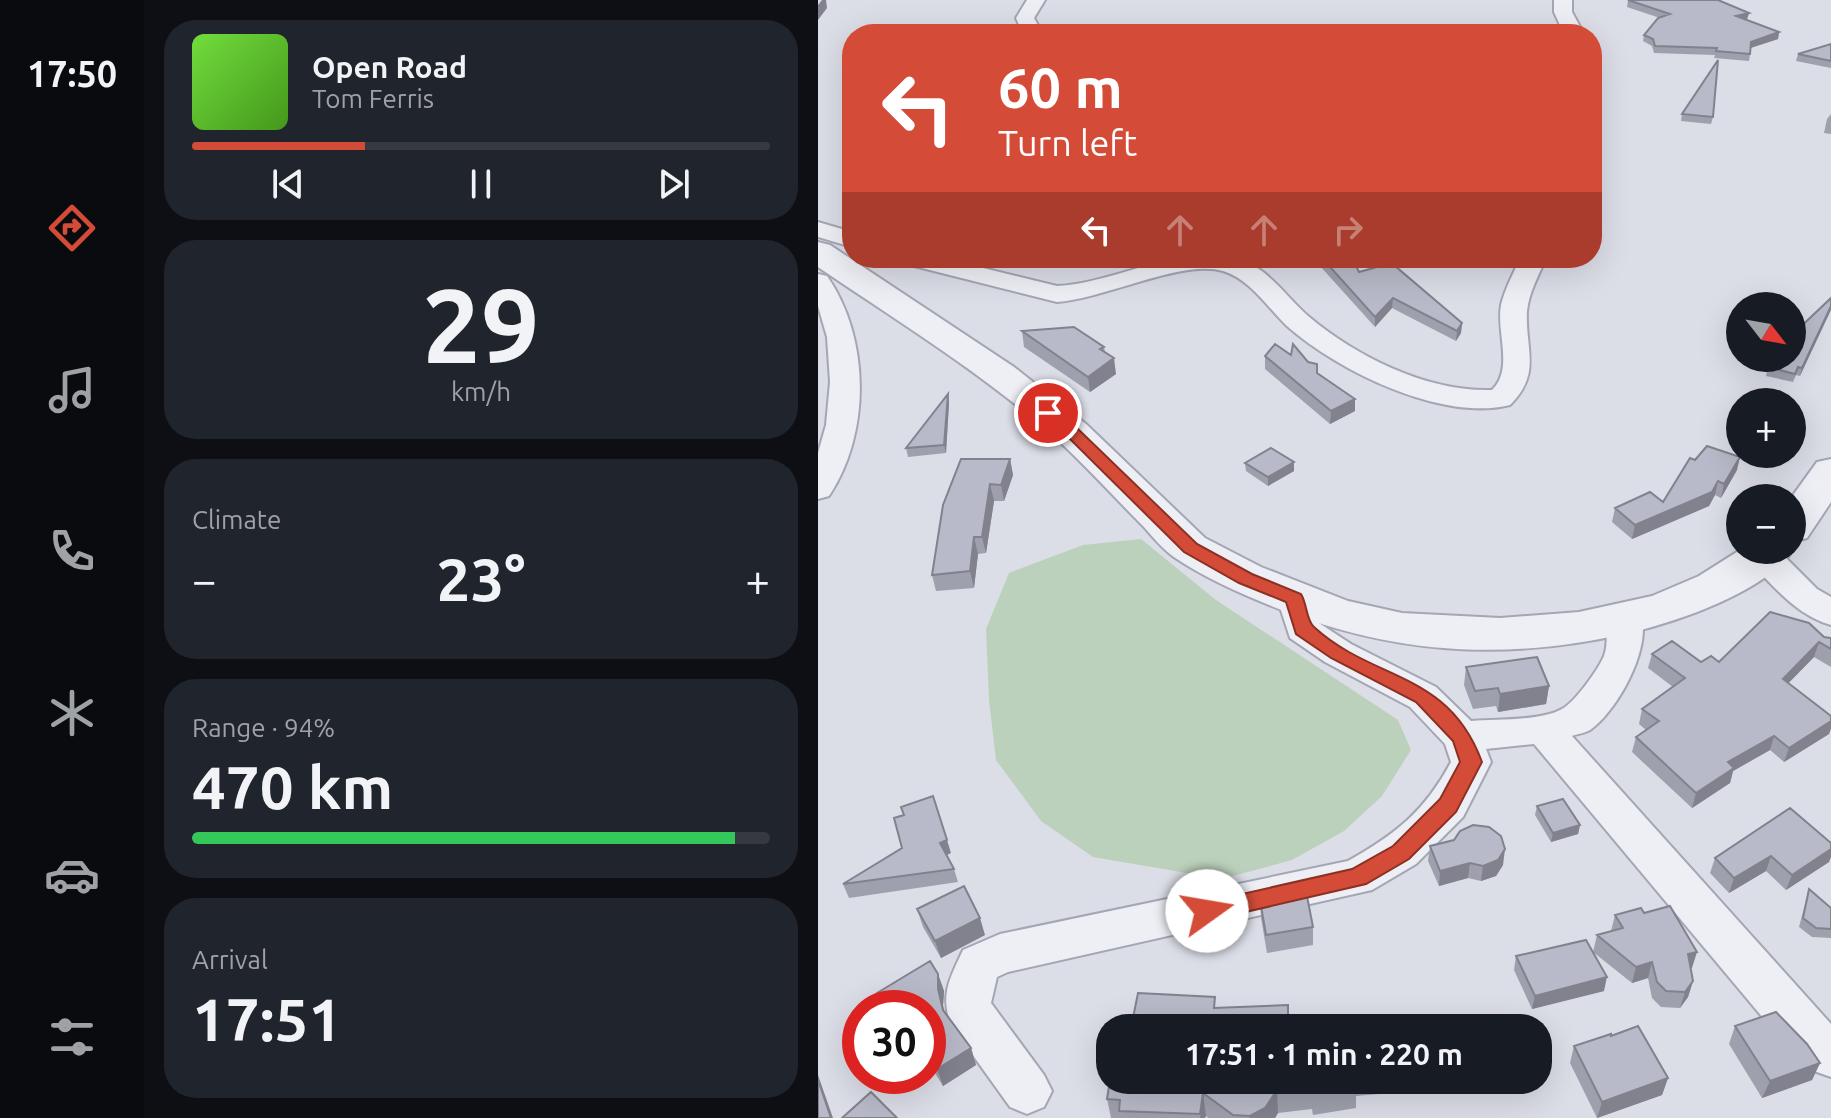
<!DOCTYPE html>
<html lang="en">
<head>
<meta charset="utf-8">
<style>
	:root { --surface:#171b24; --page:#20242c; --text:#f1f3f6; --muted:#9ea1a6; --line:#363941; --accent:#d44b38 }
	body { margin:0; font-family:Ubuntu,sans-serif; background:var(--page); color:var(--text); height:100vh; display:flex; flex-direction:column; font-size:30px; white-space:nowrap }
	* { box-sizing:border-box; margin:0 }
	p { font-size:26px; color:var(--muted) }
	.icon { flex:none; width:44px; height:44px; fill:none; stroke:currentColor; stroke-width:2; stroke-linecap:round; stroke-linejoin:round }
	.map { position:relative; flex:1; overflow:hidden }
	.panel { display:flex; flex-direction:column; gap:20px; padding:20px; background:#0d0f14; width:674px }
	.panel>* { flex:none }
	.guide { position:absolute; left:24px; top:24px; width:760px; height:244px; border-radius:32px; box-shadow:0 8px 32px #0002; background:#d44b38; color:#fff; overflow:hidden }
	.needle { width:52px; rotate:121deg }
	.buttons { position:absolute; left:908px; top:292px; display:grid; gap:16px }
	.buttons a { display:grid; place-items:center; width:80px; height:80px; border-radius:50%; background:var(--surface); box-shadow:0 8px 32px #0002; font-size:40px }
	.speed { position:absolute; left:24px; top:990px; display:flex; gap:16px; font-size:40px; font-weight:700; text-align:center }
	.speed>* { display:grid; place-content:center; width:104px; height:104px; border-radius:50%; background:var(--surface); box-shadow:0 8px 32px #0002; line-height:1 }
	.speed .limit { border:12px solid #d22; background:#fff; color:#111 }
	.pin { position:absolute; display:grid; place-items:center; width:68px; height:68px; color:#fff; margin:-34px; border:4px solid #fff; border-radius:50%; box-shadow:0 2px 8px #0007 }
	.me { position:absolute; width:88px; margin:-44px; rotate:77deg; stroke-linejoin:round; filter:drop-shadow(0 0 6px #0008) }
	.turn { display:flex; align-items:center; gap:28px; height:168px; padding:0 24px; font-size:36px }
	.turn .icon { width:104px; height:104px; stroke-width:2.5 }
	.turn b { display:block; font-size:56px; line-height:68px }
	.lanes { display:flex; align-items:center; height:76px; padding:0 24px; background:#0003; justify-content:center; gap:40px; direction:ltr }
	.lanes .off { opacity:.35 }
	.big { font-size:60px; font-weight:600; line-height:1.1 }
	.panel .card { flex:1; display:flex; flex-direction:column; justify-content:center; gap:12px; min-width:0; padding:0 28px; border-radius:32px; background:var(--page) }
	.panel .dial { align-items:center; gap:0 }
	.dial b { font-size:104px; line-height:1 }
	.song { display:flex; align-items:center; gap:24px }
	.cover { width:96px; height:96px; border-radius:12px; background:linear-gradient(135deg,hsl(100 70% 55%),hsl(100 70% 35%)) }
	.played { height:8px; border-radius:4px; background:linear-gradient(90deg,var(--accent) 30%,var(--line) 30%) }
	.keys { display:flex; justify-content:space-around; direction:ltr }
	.heat { display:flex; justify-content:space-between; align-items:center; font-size:44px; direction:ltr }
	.charge { height:12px; border-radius:6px; background:linear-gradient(90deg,#34c759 94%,var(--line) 0) }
	.trip { position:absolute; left:278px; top:1014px; width:456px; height:80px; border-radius:32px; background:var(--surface); box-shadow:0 8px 32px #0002; font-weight:600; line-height:80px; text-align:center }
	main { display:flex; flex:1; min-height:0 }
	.menu { display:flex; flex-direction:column; width:144px; justify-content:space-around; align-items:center; background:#090b0e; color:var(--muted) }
	.menu .icon { width:56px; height:56px }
	.menu .current { color:var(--accent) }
	.menu b { font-size:36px; color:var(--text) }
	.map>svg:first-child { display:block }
	.green { fill:#bcd1bc }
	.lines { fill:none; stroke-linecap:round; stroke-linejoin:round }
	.minor-casing { stroke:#a4a6b4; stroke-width:4 }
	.tertiary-casing { stroke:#a4a6b4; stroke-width:4 }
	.minor { fill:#eeeff5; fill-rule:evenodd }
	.tertiary { fill:#eeeff5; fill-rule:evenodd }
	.wall { fill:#9ea0ad }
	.shaded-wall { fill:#81828d }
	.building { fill:#b8bac9; stroke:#81828d; stroke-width:2 }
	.route { fill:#d44b38; stroke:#8a3124; stroke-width:2 }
</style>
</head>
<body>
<main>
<nav class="menu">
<b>17:50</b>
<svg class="icon current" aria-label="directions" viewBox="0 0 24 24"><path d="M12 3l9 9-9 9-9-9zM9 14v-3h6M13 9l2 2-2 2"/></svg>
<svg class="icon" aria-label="music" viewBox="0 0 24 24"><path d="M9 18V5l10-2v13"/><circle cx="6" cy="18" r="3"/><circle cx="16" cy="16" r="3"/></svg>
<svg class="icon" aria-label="phone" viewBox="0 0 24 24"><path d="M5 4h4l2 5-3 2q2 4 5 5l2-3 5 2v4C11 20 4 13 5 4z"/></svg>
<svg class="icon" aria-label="climate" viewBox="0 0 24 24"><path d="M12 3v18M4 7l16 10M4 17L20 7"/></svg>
<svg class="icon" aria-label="car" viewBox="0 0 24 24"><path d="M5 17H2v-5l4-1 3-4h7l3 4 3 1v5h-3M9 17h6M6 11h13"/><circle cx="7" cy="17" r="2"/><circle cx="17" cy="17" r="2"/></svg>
<svg class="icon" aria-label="filters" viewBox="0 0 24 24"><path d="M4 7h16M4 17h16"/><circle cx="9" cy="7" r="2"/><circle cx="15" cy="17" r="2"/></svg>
</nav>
<section class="panel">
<div class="card">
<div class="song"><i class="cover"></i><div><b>Open Road</b><p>Tom Ferris</p></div></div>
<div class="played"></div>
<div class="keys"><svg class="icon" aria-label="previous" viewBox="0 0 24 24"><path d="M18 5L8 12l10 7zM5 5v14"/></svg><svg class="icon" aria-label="pause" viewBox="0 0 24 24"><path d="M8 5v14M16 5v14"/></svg><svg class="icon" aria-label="next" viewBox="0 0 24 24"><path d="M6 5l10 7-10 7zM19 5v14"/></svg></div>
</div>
<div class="card dial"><b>29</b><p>km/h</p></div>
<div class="card"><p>Climate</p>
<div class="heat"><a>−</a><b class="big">23°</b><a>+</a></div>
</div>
<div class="card"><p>Range · 94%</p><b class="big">470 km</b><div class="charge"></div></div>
<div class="card"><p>Arrival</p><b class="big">17:51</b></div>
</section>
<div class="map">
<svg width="1013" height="1118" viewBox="0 0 1013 1118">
	<rect width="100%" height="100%" fill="#dbdde7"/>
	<path class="green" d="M323,539l75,61 182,120 13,30 -29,46 -38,35 -52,29 -70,19 -129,-22 -52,-36 -45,-61 -7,-60 -3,-71 23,-56 74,-28z"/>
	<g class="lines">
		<g class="minor-casing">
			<path id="minor" d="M209,0h18l-11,18 9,16h-20l-7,-16z
				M736,0h18v12l12,22h-20l-10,-22z
				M0,222l34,10v15l-34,-10z
				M80,258h44l115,28c60,-3 119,-42 180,-27 30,7 49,38 71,57 49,41 119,76 184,74 22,-21 4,-58 9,-85 4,-17 13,-32 19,-47h26c-7,17 -17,34 -19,53 -2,39 15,62 -17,94 -68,17 -172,-34 -223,-79 -19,-18 -37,-47 -64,-55 -41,-12 -119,28 -166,31l-155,-39z
				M0,274l9,2c43,62 44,157 2,220l-11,3v-46l8,-28 4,-43 -3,-45 -9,-31z
				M934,550h26l39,39 14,8v28c-33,-9 -55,-36 -78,-60l-5,-8z
				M477,586l12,4 12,33 32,21 85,43 35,34c23,-2 71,0 91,-12 13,-7 36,-39 42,-53 6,-16 -1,-33 8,-48l13,-3 13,3c19,32 -20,103 -48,122 -5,3 -13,4 -18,6l259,288v53l-17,-6 -35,-34 -245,-293 -48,5 5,13 -28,55 -47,47 -44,26 -364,82 -11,5 -6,26 53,72 8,16 -8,16 -17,7 -17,-7 -58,-81c-13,-30 -2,-48 11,-76l37,-16 348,-73c48,-27 77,-50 103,-99l-6,-18 -35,-37 -85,-45 -35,-24 -13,-40 6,-8z"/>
		</g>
		<g class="tertiary-casing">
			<path id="tertiary" d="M0,242l12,3 184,122 72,57 119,114 56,29 87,34 54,12 98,5 79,-6 73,-16 47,-20 41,-26h53c-27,42 -117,72 -164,83 -127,29 -240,21 -360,-28 -32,-13 -63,-27 -92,-46 -13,-8 -24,-22 -34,-33 -29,-29 -56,-59 -85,-86 -74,-66 -159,-118 -240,-173z
				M1013,459v43l-24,36 -15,4 -1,-44 26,-36z"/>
		</g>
		<use href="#minor" class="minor"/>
		<use href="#tertiary" class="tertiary"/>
	</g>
	<path class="wall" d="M810,0l121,13 -2,6 -1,1 33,12 -1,7 -27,9 -2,13 -35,-3 1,-3 -61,-2 -2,-7 -9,-5 1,-6 16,-17 -33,-11z
		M1013,44v24l-35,-7 2,-7z
		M864,114l31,3 -2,7 -30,-3z
		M1013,114v20l-7,-1 3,-14z
		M498,258h36l7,14 103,51 -1,10 -5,8 -64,-33 -17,19 -55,-61z
		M1013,298l-31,78 -4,-1 -3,7 -27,-6 2,-9z
		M204,331l82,16 1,5 11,22 -26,18 -66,-45z
		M447,356l52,17 38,26v12l-25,13 -65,-55z
		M130,394l1,9 -3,50 -38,4 -2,-9z
		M192,459l3,16 -9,26h-10l-8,52 -8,1 -4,34 -38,3 -4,-16 11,-70z
		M427,463l49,8 -26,15 -22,-15z
		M919,470l-16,28 -6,-3 -6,11 -77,33 -20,-17 3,-14 48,-6z
		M1006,637l7,1v29l-17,-10 -26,26 43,33v12l-2,6 -45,28 -14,-12 -37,21 -3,12 -38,25 -60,-56 4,-15 10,-7 -7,-6 3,-15 31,-22 -25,-19 4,-14 49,8h18z
		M648,667l83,19 -3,18 -48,8 -2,-6 -23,3 -9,-24z
		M719,806l43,19 -2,9 -27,8 -16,-27z
		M1013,843l-2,19 -43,28 -20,-19 -37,22 -19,-20 5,-15z
		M612,846l73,19 -7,11 -15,5 -13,-3 -29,8 -11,-25z
		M133,853l-4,2 7,14 4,13 -109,16 -6,-14z
		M991,889l22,19v30l-19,-1 -13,-10z
		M442,900l53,27v18l-46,8 -6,-35z
		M99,909l68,26 -44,23 -18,-31z
		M826,913l48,55h-2l3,13 -5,16 -8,11 -19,-1 -9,-9 -4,-20 -16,5 -39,-31 4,-17 14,-4 4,-16z
		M698,956l88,35 -72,18 -18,-39z
		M120,974l6,17 -1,15 2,6 26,36 5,17 -33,21 -15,-24v-54h-46l-5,-15z
		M917,1026l85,37 -8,17 -50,18 -33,-54z
		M793,1036l57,42 -6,17 -65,23 -27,-55 4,-17z
		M292,1080h270l-1,14 -23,2v12l-43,7 -1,-6 -34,4 -3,5h-67l-2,-2 -1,2h-94l-4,-19z"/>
	<path class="shaded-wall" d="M4,0h4l1,8 -9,12v-15z
		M931,13l-2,6 -13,4 2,-7z
		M961,32l-1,7 -28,9 1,-6z
		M575,298l-1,10 -17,19v-10z
		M1013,306v4l-31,66 2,-8z
		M644,323l-1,10 -5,8 1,-10z
		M296,358l2,16 -26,18 -2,-15z
		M130,394l1,9 -3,50 -2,-8z
		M537,399v12l-25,13 1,-13z
		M922,457l-3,13 -16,28 3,-14z
		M192,459l3,16 -9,26 -3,-16z
		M476,462v9l-26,15v-9z
		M900,481l-3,14 -6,11 -77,33 3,-14z
		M172,484l4,17 -8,52 -4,-16z
		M156,537l4,17 -4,34 -4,-17z
		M1001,642l-5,15 -36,37 5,-15z
		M731,686l-3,18 -48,8 2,-18z
		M1013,721v7l-2,6 -45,28 5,-14z
		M956,736l-4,14 -37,21 -3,12 -38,25 4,-15 32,-31z
		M762,825l-2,9 -27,8 2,-9z
		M129,840l4,13 -7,3 -4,-13z
		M687,849l-2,16 -7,11 -15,5 2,-15z
		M1013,849v8l-2,5 -43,28 6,-15z
		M953,856l-5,15 -37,22 5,-15z
		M652,863l-2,15 -29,8 1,-15z
		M162,918l5,17 -44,23 -6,-17z
		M879,952l-5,16 -9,2 5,-16z
		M834,962l-4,16 -16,5 4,-16z
		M120,974l6,17 -1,15 6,21 -11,-38z
		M789,977l-3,14 -72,18 3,-13z
		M875,981l-5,16 -8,11 5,-16z
		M153,1048l5,17 -33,21 -6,-17z
		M1002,1063l-8,17 -50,18 8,-17z
		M0,1075l15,43h-2l-13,-38z
		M850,1078l-6,17 -65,23 5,-16z
		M459,1090l1,23 -3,5h-25v-2z
		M385,1093l3,23 -1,2h-5z"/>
	<path class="building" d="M810,0h90l31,13 -13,3 43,16 -28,10 -1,12 -34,-3 1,-3 -62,-2 -2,-7 -9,-4 14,-17 12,-4z
		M1013,44v17l-33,-7z
		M900,60l-5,57 -31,-3z
		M504,258h30l7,14 29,-8 7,2 67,57 -5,8 -64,-33 -18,19z
		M1013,298v8l-29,62 -4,-1 -3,7 -27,-7 4,-9h20v-23z
		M256,327l30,20 -4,2 14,9 -26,19 -66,-46z
		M457,344l16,11 2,-11 15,18 9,2v9l38,26 -24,12 -66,-55z
		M130,394l-4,51 -38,3z
		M889,446l33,11 -16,27 -6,-3 -6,11 -77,33 -20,-17 35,-16 13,10 27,-44 5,2z
		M453,448l23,14 -26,15 -23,-14z
		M143,459h49l-9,26 -11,-1 -8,53h-8l-4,34 -38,4 11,-70z
		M952,612l39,11 15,14 7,1v11l-12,-7 -36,37 48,37v5l-42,27 -15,-12 -46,26 6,6 -38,25 -60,-56 23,-16 -17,-12 43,-31 -33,-24 20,-13 29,21 10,-6 8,6z
		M719,657l12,29 -49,8 -2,-6 -23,3 -9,-24z
		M115,796l14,44 -7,3 14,26 -111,15 59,-36 -8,-30 10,-3 -3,-8z
		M745,799l17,26 -27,8 -16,-27z
		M972,808l41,35v6l-39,26 -21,-19 -37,22 -19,-20z
		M655,825l16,2 12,9 4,13 -7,11 -15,6 -13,-3 -30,8 -10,-25 24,-6 6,-9z
		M146,886l16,32 -45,23 -18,-32z
		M991,889l22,19v21l-15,-1 -13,-10z
		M488,891l7,36 -47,8 -6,-35z
		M852,906l27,46 -9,2 5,27 -8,11 -19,-1 -9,-9 -5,-20 -16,5 -39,-32 26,-7 -8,-13 26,-7 3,5z
		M768,940l21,37 -72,19 -19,-40z
		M112,961l8,13v15l5,21 28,38 -34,21 -9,-14v-47h-42l-9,-15z
		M320,993l77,4 -1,11 74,-3v17l20,-2 1,8h-178z
		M958,1012l31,32 13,19 -50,18 -35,-55z
		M820,1026l30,52 -66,24 -28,-56 37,-12v2z
		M0,1080l13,38h-13z
		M292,1080h246l1,5 -44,7 -1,-6 -35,4 -12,18 -15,8 -17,-1 -30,-22 -3,21 -81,-3 1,-11 -13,-1z
		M53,1092l26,26h-55z"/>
	<path class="route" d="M230,408l29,20 120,116 55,30 49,20c6,9 5,26 13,33 60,55 134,43 168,135l-26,50 -47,47 -43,25 -159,37 -9,-3 -3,-7 3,-7 154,-35 41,-23 47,-47 20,-37 -7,-21 -37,-39 -85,-44 -35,-24 -10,-32 -47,-19 -55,-31 -118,-117 -24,-19v-7z"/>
</svg>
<div class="buttons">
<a><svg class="needle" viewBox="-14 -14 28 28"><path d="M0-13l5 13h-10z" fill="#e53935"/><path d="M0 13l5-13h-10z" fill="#9ea1a6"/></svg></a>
<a>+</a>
<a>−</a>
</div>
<div class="speed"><div class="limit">30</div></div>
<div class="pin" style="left:230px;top:413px;background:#d93025"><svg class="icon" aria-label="arrive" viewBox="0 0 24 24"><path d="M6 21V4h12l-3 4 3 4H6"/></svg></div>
<svg class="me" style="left:389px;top:911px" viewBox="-20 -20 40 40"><circle r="19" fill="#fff"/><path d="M0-13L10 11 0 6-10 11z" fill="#d44b38"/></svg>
<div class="trip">17:51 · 1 min · 220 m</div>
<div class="guide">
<div class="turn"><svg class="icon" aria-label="left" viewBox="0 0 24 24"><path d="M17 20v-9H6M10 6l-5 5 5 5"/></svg><div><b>60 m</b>Turn left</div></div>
<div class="lanes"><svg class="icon" aria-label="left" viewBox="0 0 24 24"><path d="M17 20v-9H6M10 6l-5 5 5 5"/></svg><svg class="icon off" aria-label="ahead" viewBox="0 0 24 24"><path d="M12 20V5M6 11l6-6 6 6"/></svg><svg class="icon off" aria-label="ahead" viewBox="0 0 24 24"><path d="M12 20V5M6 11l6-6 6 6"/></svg><svg class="icon off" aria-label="right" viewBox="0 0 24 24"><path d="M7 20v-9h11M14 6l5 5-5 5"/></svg></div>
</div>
</div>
</main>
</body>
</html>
